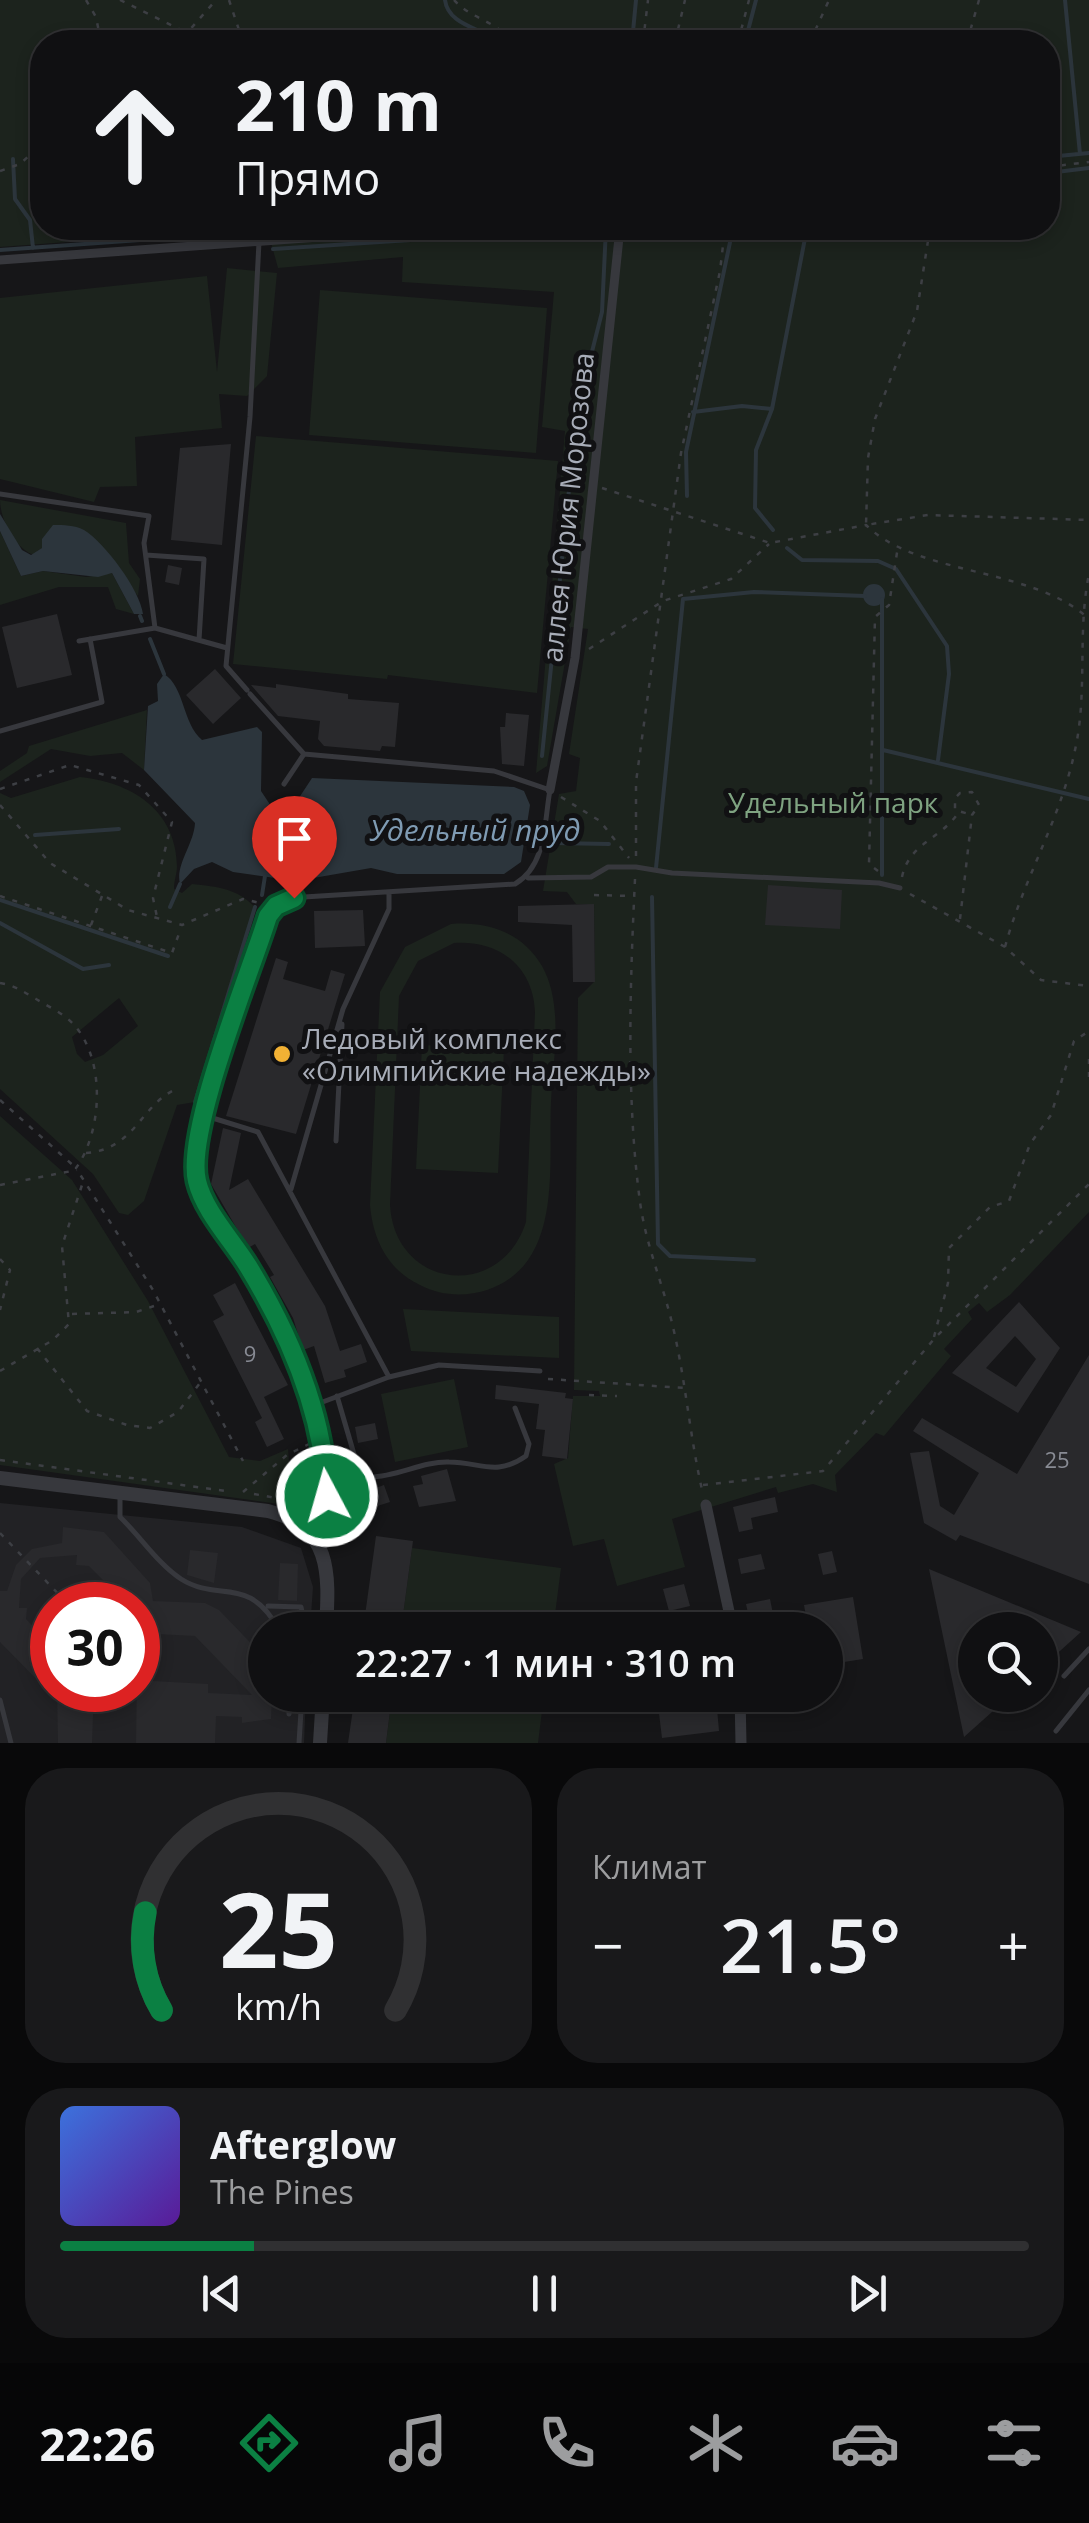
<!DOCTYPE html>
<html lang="ru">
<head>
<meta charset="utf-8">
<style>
	:root { --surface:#101012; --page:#19191b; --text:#f1f3f6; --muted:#9c9d9f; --line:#303032; --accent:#0b8043 }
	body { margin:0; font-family:"Open Sans",sans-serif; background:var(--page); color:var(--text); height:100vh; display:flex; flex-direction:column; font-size:38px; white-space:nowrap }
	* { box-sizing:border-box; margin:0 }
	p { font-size:32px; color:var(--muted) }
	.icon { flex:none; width:55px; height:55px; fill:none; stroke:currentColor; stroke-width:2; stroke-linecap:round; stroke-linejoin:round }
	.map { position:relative; height:1743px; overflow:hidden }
	.drawer { display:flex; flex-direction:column; gap:25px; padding:25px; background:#09090a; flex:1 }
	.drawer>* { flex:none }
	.banner { position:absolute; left:30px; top:30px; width:1030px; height:210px; border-radius:40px; box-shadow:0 5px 15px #0003,0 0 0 2px var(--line); background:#101012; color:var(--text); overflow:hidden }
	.tools { position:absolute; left:958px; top:1612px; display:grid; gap:20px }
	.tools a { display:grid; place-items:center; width:100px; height:100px; border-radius:50%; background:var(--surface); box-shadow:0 5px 15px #0003,0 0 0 2px var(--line); font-size:50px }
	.speed { position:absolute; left:30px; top:1582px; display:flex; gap:20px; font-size:50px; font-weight:700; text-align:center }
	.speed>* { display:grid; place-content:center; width:130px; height:130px; border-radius:50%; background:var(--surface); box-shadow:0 5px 15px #0003,0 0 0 2px var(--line); line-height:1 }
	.speed .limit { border:15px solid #d22; background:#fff; color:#111 }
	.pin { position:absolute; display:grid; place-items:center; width:85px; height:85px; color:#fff; margin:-102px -42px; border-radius:50% 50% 50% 0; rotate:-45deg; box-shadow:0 0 10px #0007 }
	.pin .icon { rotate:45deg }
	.me { position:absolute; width:110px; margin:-55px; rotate:354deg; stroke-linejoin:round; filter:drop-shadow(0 0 8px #0008) }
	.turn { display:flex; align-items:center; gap:35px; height:210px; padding:0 40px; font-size:45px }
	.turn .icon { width:130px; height:130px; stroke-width:2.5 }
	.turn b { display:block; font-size:70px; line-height:85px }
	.big { font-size:75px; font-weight:600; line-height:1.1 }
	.drawer .card { flex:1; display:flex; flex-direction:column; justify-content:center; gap:15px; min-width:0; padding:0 35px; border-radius:40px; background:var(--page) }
	.drawer .dial { align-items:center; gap:0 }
	.dial svg { height:260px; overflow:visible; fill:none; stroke:var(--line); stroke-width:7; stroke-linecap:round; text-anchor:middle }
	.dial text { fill:var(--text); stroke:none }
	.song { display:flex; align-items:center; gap:30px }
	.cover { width:120px; height:120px; border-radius:15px; background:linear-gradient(135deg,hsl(220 70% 55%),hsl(270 70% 35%)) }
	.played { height:10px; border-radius:5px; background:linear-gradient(90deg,var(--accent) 20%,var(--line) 20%) }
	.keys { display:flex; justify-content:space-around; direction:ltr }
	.heat { display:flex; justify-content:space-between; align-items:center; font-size:55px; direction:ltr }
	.drawer .tiles { flex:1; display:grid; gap:25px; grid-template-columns:1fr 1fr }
	.card:last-child { grid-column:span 2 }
	.trip { position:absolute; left:248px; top:1612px; width:595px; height:100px; border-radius:50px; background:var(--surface); box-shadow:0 5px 15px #0003,0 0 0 2px var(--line); font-weight:600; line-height:100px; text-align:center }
	.dock { display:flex; height:160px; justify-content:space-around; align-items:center; background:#060607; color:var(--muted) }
	.dock .icon { width:70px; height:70px }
	.dock .active { color:var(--accent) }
	.dock b { font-size:45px; color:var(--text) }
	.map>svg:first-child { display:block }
	.built { fill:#222225; fill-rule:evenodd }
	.green { fill:#1c231d; fill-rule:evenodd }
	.water { fill:#2c353c }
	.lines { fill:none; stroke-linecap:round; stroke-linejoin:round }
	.stream { stroke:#2c353c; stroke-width:4 }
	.building { fill:#29292c; fill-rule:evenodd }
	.path { stroke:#3d3f44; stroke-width:2.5; stroke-dasharray:5 8; stroke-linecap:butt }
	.service { stroke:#37383d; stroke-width:5 }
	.pedestrian { stroke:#37383d; stroke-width:9 }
	.minor { stroke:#37383d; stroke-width:11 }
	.tertiary { stroke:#37383d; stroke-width:14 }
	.route-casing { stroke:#07532c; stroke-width:25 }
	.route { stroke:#0b8043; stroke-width:18 }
	.poi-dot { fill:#f2b134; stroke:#111113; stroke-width:4 }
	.labels { text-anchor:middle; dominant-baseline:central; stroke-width:10; stroke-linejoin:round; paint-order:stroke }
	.number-label { font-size:22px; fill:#888b94 }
	.street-label { font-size:28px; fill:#a8adb8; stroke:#111113 }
	.park-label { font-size:28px; fill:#7fa381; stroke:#111113 }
	.poi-label { font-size:28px; fill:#a8adb8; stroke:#111113; text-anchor:start }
	.water-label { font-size:30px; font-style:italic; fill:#7f9bb3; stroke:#111113 }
</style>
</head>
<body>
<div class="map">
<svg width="1089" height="1743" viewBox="0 0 1089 1743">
	<rect width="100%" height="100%" fill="#161618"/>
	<path class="built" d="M0,1503l242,24 59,21 12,39 -3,43h-45v65h41l-2,48h-304zM52,1605h86v85h-86z"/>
	<path class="green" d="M0,0h1089v1212l-79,83 -23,17 -8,-9 -11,9 4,7 -28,30 7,7 -67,80 -8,-3 -41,42 2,17 -24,-8 -35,9 -2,-6 -104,32 13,48 -68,19 -13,-47 -31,7 -19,-82 14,-6 5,-62h27l-1,-5 -25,-1 4,-392 17,-17 -1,-76 -18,-1 -9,-12 -24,-1 16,-97 17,-3 4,-33 -11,-4 19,-125 -17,-2 -24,139 -11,7 29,-342 -23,-4 12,-135 -152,-10 1,-25 -125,11 -11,-40h781v-186h-1006v186h214l-256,19z
		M227,268l50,5 -10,103 -20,20 -28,-2 3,34 -87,9 2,49 -37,1 -6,15 -94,-23v-181l207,-22 10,96z
		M320,290l227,18 -11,145 -227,-18z
		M256,436l302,25 -21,232 -149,-18 -1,4 -154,-15z
		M0,500l126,23 3,40 11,16 -2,17 -36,-47 -60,-1 -8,7c-19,-6 -34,-36 -34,-55z
		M0,531l21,45 22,-5 43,6 26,-4 22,41 -18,-5 -8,-22h-49l-59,18z
		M147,710l-3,60 -22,-17 -32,3 -39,-7 -51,33v-11l27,-18 2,-7z
		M80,777c50,5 96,32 97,89 0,8 -3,14 -3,23l8,4 10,-9c26,3 44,4 63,23l-60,195 -18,3 -33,96 -16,14 -9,-2 -26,-39 -93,-85v-296l11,5zM119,998l19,28 -35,29 -18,7 -8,-8 -5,-17z
		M451,924c37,-3 72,9 91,42 22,39 11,94 9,136 -3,63 13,162 -64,188 -22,7 -46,6 -67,-5 -32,-15 -47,-45 -50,-80l10,-213 25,-45zM454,943c45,-3 79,23 81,69l-9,210c-26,80 -131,67 -136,-17l9,-209 19,-35z
		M422,1045l82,4 -6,124 -82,-4z
		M0,1116l72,64 76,121 81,156 31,4 28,-12 5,57 -293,-41z
		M403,1309l156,8v41l-148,-7z
		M454,1379l14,68 -73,15 -14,-68z
		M412,1548l149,20 -8,62h-152z
		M392,1695h152l-6,48h-152z"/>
	<path class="water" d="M0,514l22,36 9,5 11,-7v-9l11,-14c11,0 21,0 31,5 21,13 56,60 59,84h-9l-22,-41 -14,4 -55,-6 -22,5 -21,-45z
		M863 595a11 11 0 1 1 22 0a11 11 0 1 1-22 0Z
		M164,674c21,13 18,49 38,66l55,-13 5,5 -1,59 10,15 22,1 19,-29 202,9 10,4 6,14 -9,57 -17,12h-107l-26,-6 -75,13 -63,-9 -21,-10 -18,7 -14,15c-5,-19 14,-40 15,-61l-51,-53 4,-64 10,-5 -1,-17z"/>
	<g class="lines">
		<path class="stream" d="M445,0c3,25 36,28 54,42
			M1065,0l15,154
			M632,42l4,-42
			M745,42l11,-42
			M1048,157l41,-4
			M13,159l2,40 15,21 3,28
			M1048,173l41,-5
			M273,249l321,-21
			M0,250l308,-22
			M693,412l49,-6 30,3
			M687,496l-1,-44 47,-224
			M773,530l-18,-22 1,-58 16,-41 35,-181
			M787,548l15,12 76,1 18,8 51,77 2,28 -11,86
			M882,599v276
			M140,616l2,5
			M150,639l14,35
			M883,750l206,49
			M542,756l35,-345 25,-99 4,-84
			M35,835l84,-6
			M555,843l54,1
			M656,868l27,-269 71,-7 111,4
			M262,895l3,-19
			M652,897l6,347 12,12 84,4
			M0,900l168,56
			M170,907l10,-23
			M0,923l83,46 26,-4
			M195,1102l60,-195"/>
	</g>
	<path class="building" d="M231,444l-9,101 -51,-5 9,-92z
		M168,565l14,3 -3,17 -14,-3z
		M57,614l15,61 -55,13 -15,-61z
		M215,669l26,29 -28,26 -27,-29z
		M276,684l72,10v5l51,4 -4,44 -13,-1 -2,5 -56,-5 -6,-7 2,-18 -42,-5 -27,-31 25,3z
		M506,713l23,2 -5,51 -22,-2 -2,-37h5z
		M768,885l74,5 -2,39 -75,-4z
		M594,904l1,78h-22l-1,-57 -54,-3v-16z
		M363,910l2,36 -50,2 -1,-37z
		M276,958l12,4 -5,17 42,12 6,-21 14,4 -49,160 -70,-18z
		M223,1128l18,5 -12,57 19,-11 77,127 15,45 21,-7 6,18 -23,8 2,7 -21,6 -11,-37 -11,4 -10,-32 -23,-41 4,-2 -19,-31 -7,4 -37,-64z
		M235,1283l53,102 -24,12 20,42 -17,8 -12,-25 7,-4 -49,-97 11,-6 -11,-20z
		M1019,1302l41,46 -42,65 -66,-40zM1015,1336l21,23 -20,28 -30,-19z
		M1089,1355v229l-129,-49 -4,6 -32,-18 -14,-70 19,-2 11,55 14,9 25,-42 -66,-42 9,-13 95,56z
		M496,1385l70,8 -1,5 8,1 -6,60 -25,-3 3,-26 -9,-1 3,-25 -44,-5z
		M375,1423l3,16 -20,4 -3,-16z
		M447,1469l9,32 -37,6 -6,-21 10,-2 -2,-8z
		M384,1485l6,17 -22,7 -6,-16z
		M775,1497l3,15 -27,6 2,11 -14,3 -6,-25z
		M63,1527l41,5 46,51 3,18 52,2 14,7 46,48v37h7l-1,24 -29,4v-6l-26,-1 -1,27h-79l2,-138h-21v-11l-28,-28 -13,-1 1,-10 -37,3 -19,21 -2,29h8l-1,11 26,27v43l-7,-1 -45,-46v-51h7l9,-26 16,-16 30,-6zM156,1634l39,2 57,59 -44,-2v-9l-55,-3z
		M376,1536l37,5 -12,89h-38z
		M190,1550l28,3 -4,30 -27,-8z
		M832,1551l5,21 -14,3 -5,-21z
		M761,1554l4,15 -24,5 -3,-15z
		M280,1563l18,1 -1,37 -19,-1z
		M929,1569l152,63 -41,37v-39h-65v65h36l-47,42z
		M684,1584l6,22 -21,5 -6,-22z
		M853,1597l10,62 -38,6v-41l-17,3 -4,-22z
		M770,1599l5,25 -13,3 -1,-7 -11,2 -4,-18z
		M280 1620a9 9 0 1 1 18 0a9 9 0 1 1-18 0Z
		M57,1690h37l-2,53h-34z
		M355,1695h37l-6,48h-38z
		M771,1695h36v5l-33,7z
		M716,1698l3,33 -57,7 -4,-33z"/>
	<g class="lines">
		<path class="path" d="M86,0l10,17 5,25
			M120,0l67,33
			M229,0l14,42
			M454,0c17,19 43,21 58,42
			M170,42l17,-9 29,-33
			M643,42l5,-42
			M675,42l10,-42
			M738,42l11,-42
			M810,42l19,-42
			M967,42l12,-42
			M1048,167l41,-5
			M0,171l20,-7 22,-20
			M930,228l-13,83 -42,108 -7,39 -2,67 62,-10 161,5
			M602,488l168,55 96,-18c51,51 167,42 223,94
			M589,649l74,-48 68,-22 38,-35
			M0,789l70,-24 69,20 33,37 -19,76 4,19
			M561,797l39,24 29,37
			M0,805l50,58 78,47 54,15 61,-26 21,5
			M636,856v-74l45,-329 39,-182 5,-43
			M878,871l-9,-7 6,-247 14,-12 9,-59
			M902,877c7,-34 39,-38 56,-64
			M635,879c-5,106 -9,218 5,323 6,44 23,82 33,125 13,55 17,112 30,167
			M910,894l95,53 36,33 48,6
			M594,895l38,1
			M0,896l172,57 9,-25
			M960,919l12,-104 7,-10 -7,-13 -12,1 -5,5v12l17,5
			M91,925l11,-29
			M1005,947c18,-67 56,-129 70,-197 13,-58 2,-118 14,-176
			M0,983c14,2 24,9 36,16 13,8 29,15 39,27 31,36 27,106 1,142l77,122 90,171
			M1089,1059v20
			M0,1100l75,67
			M86,1153c51,-4 55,-51 93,-65
			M0,1185l77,-15
			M0,1259l10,11 -10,40
			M72,1314l64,-2 21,-7
			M934,1337l14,-54 1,-35 41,-41 19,-6 21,-57 21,-29 23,-74 15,-10
			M37,1348l50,63 40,14 23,3 28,-16 22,-29
			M0,1371l53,-31 16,-16 -7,-78 20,-61
			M548,1379l137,9
			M589,1395l28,1
			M0,1460l226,31
			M703,1485l120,-14 111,-132 155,-155
			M243,1492l44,-37 22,-11
			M254,1494l61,11
			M0,1533l69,72"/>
		<path class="service" d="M0,494l149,22 -5,27 11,85
			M146,555l58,4 -5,81
			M79,641l76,-13 72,20
			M247,690l-21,-24 24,-249 9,-175
			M0,731l102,-29 -12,-63
			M284,784l20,-30
			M528,878l63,-1 17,-10h28l36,6 207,10 21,5
			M211,1094l64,-188 29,-9 211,-13c32,-19 29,-62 35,-94l-56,-19 -190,-17 -54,-60
			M206,1116l52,16 131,245
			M336,1141l6,-117
			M291,1189l52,-180 46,-100v-15
			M337,1396l19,65 14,16c27,0 53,-16 79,-15 31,0 47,15 77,-6l3,-12 -14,-36
			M312,1406l77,-29 50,-12 101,6
			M120,1496v21c20,19 38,47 61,62 38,24 68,-5 98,51
			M268,1606l33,1 5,23
			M1064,1676l25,-27
			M0,1700l11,43
			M289,1714l3,-19
			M1056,1731l33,-41
			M299,1743l3,-48"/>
		<path class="pedestrian" d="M0,260l444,-32
			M550,790l25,-132 45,-430"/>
		<path class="minor" d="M211,1094l-16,70 2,17c17,45 52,82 74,125 23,43 86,193 41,230
			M706,1505l27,125
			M740,1695l1,48"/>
		<path class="tertiary" d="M0,1478l268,33c65,16 61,64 58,119
			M320,1743l3,-48"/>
	</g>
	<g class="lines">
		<g class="route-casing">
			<path id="route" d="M294,898l-18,8 -8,10c-17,55 -83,215 -71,265 7,30 35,59 51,85 42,69 76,150 79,230"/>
		</g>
		<use href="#route" class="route"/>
	</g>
	<circle class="poi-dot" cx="282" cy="1054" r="10"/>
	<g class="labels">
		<g class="number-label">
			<text x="250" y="1353">9</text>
			<text x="1057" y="1459">25</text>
		</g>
		<g class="street-label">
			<text transform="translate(567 507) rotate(-84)">аллея Юрия Морозова</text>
		</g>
		<g class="park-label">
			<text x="833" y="802">Удельный парк</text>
		</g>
		<g class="poi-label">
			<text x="302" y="1038">Ледовый комплекс<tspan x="302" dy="32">«Олимпийские надежды»</tspan></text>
		</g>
		<g class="water-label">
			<text x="475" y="829">Удельный пруд</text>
		</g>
	</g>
</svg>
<div class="tools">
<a><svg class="icon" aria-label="search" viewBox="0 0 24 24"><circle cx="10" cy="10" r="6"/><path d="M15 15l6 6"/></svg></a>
</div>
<div class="speed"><div class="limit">30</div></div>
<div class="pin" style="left:294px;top:898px;background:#d93025"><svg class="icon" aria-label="arrive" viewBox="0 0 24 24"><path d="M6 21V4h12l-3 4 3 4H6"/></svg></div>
<svg class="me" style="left:327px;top:1496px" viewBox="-20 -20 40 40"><circle r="17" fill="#0b8043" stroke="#fff" stroke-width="3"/><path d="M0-11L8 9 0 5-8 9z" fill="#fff"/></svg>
<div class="trip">22:27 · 1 мин · 310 m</div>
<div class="banner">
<div class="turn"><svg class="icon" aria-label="ahead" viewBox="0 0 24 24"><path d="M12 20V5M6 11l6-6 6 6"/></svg><div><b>210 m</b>Прямо</div></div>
</div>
</div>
<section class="drawer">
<div class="tiles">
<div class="card dial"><svg viewBox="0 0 100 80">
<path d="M14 69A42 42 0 1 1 86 69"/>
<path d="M14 69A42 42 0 0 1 9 39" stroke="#0b8043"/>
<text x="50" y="56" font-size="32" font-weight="700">25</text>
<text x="50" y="72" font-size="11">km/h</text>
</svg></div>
<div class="card"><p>Климат</p>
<div class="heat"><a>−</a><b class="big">21.5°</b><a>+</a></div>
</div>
<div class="card">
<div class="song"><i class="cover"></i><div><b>Afterglow</b><p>The Pines</p></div></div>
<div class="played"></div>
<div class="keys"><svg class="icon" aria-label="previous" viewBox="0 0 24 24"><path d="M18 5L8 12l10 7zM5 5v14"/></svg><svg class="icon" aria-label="pause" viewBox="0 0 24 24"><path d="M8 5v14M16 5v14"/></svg><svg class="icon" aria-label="next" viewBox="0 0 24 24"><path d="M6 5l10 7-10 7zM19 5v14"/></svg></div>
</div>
</div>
</section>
<nav class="dock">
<b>22:26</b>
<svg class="icon active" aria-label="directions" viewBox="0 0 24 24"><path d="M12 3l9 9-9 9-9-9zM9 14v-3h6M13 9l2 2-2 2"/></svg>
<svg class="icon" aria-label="music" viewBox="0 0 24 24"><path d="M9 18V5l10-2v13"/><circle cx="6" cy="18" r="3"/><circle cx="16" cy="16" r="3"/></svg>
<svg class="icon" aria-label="phone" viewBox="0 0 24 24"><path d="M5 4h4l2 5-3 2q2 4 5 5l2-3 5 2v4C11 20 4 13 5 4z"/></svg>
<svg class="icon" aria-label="climate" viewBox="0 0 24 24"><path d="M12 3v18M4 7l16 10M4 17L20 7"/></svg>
<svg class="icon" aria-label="car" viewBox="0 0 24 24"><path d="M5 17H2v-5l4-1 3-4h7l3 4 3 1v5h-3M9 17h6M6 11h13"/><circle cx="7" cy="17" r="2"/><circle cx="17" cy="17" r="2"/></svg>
<svg class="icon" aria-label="filters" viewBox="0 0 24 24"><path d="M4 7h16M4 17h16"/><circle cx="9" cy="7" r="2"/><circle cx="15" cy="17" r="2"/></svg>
</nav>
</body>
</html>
